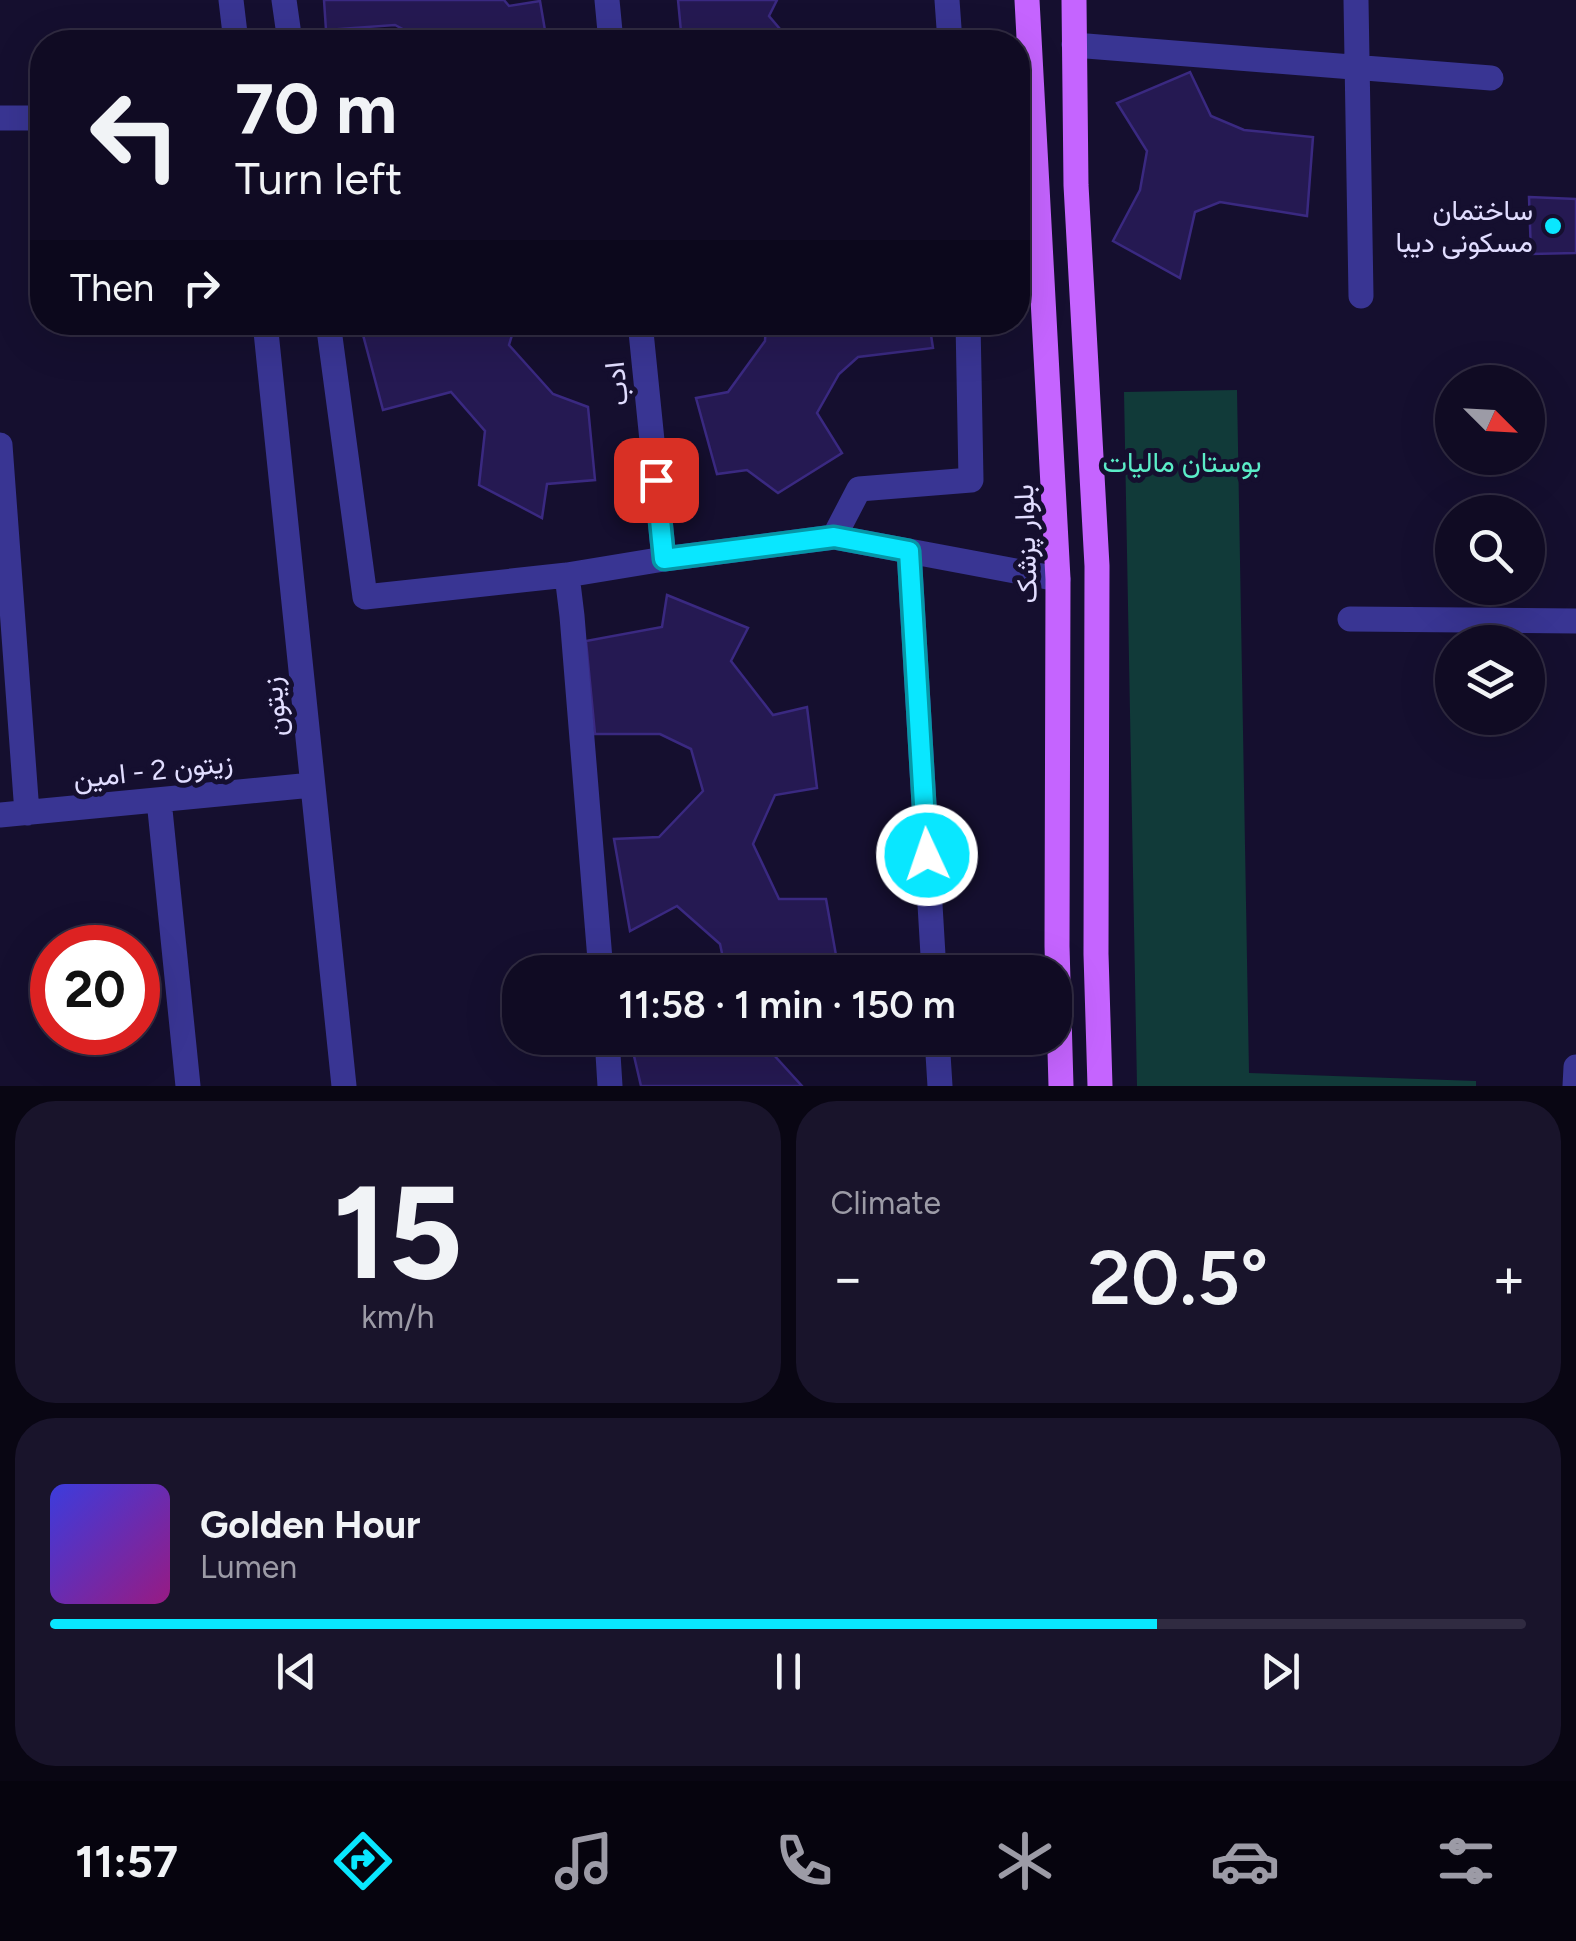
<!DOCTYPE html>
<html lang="en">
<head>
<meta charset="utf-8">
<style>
	:root { --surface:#100b23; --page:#19142b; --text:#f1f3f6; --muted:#9c9ba6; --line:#302b41; --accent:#09e7ff }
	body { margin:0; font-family:Figtree,Vazirmatn,sans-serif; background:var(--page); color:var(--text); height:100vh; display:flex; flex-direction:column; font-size:38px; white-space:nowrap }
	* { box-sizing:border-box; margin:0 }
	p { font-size:32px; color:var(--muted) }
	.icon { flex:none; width:55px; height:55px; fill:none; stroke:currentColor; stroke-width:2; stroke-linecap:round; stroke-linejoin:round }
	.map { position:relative; height:1086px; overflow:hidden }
	.drawer { display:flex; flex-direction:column; gap:15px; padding:15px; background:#090613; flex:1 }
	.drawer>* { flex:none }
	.top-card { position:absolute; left:30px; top:30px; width:1000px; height:305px; border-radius:40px; box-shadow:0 10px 40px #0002,0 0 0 2px var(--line); background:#100b23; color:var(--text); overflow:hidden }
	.needle { width:65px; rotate:114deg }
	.tools { position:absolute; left:1435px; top:365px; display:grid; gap:20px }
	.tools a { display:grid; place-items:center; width:110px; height:110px; border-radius:50%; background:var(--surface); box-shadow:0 10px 40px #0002,0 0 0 2px var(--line); font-size:50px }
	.speed { position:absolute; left:30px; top:925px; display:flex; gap:20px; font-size:50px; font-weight:700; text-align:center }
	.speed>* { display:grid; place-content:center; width:130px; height:130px; border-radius:50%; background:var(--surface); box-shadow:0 10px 40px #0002,0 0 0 2px var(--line); line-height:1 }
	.speed .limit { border:15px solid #d22; background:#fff; color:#111 }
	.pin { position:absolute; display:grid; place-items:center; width:85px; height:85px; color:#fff; margin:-42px; border-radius:20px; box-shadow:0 5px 15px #0006 }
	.me { position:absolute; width:110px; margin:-55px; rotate:357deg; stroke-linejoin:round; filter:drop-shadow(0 0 8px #0008) }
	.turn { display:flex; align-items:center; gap:35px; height:210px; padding:0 40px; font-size:45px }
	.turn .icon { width:130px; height:130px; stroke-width:2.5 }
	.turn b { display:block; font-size:70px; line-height:85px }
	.then { display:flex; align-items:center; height:95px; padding:0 40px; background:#0003; gap:20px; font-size:38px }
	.big { font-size:75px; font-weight:600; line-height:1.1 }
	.drawer .widget { flex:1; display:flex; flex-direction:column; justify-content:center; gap:15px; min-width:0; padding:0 35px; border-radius:40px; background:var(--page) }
	.drawer .dial { align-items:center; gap:0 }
	.dial b { font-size:130px; line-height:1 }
	.song { display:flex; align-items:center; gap:30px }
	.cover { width:120px; height:120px; border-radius:15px; background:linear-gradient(135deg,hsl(240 70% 55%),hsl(310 70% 35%)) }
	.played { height:10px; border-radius:5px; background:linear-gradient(90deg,var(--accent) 75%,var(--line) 75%) }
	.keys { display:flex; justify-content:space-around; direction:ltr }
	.heat { display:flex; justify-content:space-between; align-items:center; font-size:55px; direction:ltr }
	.drawer .tiles { flex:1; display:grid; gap:15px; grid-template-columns:1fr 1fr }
	.widget:last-child { grid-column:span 2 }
	.trip { position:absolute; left:502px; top:955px; width:570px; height:100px; border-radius:40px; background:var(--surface); box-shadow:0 10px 40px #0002,0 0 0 2px var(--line); font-weight:600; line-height:100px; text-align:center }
	.tab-bar { display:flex; height:160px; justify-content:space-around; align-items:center; background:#06040e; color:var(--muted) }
	.tab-bar .icon { width:70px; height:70px }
	.tab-bar .current { color:var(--accent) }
	.tab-bar b { font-size:45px; color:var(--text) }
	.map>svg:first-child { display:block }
	.green { fill:#113a39 }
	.building { fill:#251952; stroke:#3a2981; stroke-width:2.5 }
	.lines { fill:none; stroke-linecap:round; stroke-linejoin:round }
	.minor { stroke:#393593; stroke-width:25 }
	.major { stroke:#c564ff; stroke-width:25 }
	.route-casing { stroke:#0696a6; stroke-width:25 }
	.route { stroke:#09e7ff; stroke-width:18 }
	.poi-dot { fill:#09e7ff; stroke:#150f2f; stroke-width:4 }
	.labels { text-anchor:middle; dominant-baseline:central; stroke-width:10; stroke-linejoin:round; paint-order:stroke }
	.poi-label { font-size:28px; fill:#e1ddff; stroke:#150f2f; text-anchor:end }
	.street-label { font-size:28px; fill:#e1ddff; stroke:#150f2f }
	.park-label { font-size:28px; fill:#5bedc8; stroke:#150f2f }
</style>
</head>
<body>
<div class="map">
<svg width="1576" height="1086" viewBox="0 0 1576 1086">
	<rect width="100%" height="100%" fill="#150f2f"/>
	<path class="green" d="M1237,390l12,683 227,8v5h-339l-13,-694z"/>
	<path class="building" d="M324,0h180l5,6 31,-5 7,41h-120l-32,-17 -69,5z
		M678,0h99l-8,16 22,26h-109z
		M1190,72l21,44 33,14 69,7 -6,79 -87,-14 -25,10 -15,66 -67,-37 27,-51 7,-39 -30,-48z
		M1529,197l47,2v54l-45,1z
		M392,322h124l-7,23 44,49 35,13 7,73 -48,4 -5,34 -63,-33 6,-54 -34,-39 -68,18 -21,-79z
		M766,322h163l4,26 -75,9 -19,17 -22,39 25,40 -64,40 -31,-23 -30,4 -21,-76 32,-6 37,-51z
		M667,595l81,33 -17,33 42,54 34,-8 10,81 -42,7 -22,49 26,55h47l13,73h-113l-6,-28 -43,-38 -47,25 -16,-92 45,-2 44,-46 -12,-42 -31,-15h-65l-9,-93 76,-14z
		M647,1038h131l-5,16 29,32h-161l-10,-43z"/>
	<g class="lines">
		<path class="minor" d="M231,0l5,42
			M284,0l6,42
			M607,0l4,42
			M947,0l3,42
			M1356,0l5,296
			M1074,45l417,33
			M0,118h42
			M265,322l79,764
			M328,322l37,275 202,-22 97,-16 170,-22 224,42
			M640,322l24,237
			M0,445l27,368
			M834,537l25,-48 112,-9 -3,-158
			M909,551l25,421
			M567,575l5,41 29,356
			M1350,619l226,2
			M159,800l29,286
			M0,815l312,-30
			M607,1038l3,48
			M937,1038l3,48
			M1575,1086l1,-19"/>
		<path class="major" d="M1027,0l31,579 -1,367 4,140
			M1074,0l2,185 21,381 -1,388 4,132"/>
	</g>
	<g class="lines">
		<g class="route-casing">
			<path id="route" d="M656,480l8,79 170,-22 75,14 18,304"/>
		</g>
		<use href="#route" class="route"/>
	</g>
	<circle class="poi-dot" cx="1553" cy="226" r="10"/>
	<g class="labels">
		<g class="poi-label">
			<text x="1533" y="210">ساختمان<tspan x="1533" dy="32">مسکونی دیبا</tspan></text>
		</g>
		<g class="street-label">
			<text transform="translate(616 384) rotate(-96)">ادب</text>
			<text transform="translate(1025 544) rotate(-92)">بلوار پزشک</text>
			<text transform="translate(274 707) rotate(-96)">زیتون</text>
			<text transform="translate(153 770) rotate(-6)">زیتون 2 - امین</text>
		</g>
		<g class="park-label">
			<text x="1182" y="462">بوستان مالیات</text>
		</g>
	</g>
</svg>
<div class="tools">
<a><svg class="needle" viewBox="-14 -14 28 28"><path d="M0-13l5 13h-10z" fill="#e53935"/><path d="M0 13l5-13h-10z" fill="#9c9ba6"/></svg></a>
<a><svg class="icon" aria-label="search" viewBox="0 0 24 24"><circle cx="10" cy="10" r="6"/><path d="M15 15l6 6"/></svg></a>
<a><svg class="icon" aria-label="layers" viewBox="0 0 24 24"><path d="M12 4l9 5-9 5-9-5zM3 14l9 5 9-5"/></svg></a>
</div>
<div class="speed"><div class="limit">20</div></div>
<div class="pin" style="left:656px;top:480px;background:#d93025"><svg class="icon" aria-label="arrive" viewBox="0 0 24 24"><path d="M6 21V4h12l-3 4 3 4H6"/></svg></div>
<svg class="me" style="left:927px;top:855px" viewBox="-20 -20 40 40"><circle r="17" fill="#09e7ff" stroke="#fff" stroke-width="3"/><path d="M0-11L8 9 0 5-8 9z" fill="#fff"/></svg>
<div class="trip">11:58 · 1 min · 150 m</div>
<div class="top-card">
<div class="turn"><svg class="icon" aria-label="left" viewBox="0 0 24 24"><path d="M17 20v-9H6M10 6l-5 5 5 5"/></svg><div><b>70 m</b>Turn left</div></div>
<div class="then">Then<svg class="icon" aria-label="right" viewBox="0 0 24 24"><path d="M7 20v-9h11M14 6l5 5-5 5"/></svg></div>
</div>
</div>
<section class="drawer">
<div class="tiles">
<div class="widget dial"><b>15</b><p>km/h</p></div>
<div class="widget"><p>Climate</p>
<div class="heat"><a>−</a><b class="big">20.5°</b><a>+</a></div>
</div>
<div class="widget">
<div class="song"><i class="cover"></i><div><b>Golden Hour</b><p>Lumen</p></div></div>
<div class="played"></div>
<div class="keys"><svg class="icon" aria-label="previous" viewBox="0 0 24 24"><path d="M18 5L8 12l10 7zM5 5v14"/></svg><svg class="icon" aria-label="pause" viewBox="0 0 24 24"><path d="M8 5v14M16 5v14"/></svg><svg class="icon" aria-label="next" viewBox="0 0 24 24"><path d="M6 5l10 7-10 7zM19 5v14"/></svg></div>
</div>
</div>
</section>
<nav class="tab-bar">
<b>11:57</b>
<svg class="icon current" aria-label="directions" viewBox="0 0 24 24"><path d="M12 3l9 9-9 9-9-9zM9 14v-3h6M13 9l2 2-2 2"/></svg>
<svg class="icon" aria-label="music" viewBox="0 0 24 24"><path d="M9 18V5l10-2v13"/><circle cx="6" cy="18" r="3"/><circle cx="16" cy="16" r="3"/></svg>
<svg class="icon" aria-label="phone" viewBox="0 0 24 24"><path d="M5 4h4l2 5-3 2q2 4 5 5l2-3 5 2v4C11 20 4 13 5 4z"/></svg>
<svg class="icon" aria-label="climate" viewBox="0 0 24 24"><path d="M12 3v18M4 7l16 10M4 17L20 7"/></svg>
<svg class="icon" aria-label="car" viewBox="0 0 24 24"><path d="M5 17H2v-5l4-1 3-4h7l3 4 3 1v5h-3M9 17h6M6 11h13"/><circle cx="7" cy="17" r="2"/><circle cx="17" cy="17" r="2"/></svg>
<svg class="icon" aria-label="filters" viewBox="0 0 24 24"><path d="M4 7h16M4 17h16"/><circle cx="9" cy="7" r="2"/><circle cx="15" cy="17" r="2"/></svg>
</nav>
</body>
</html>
